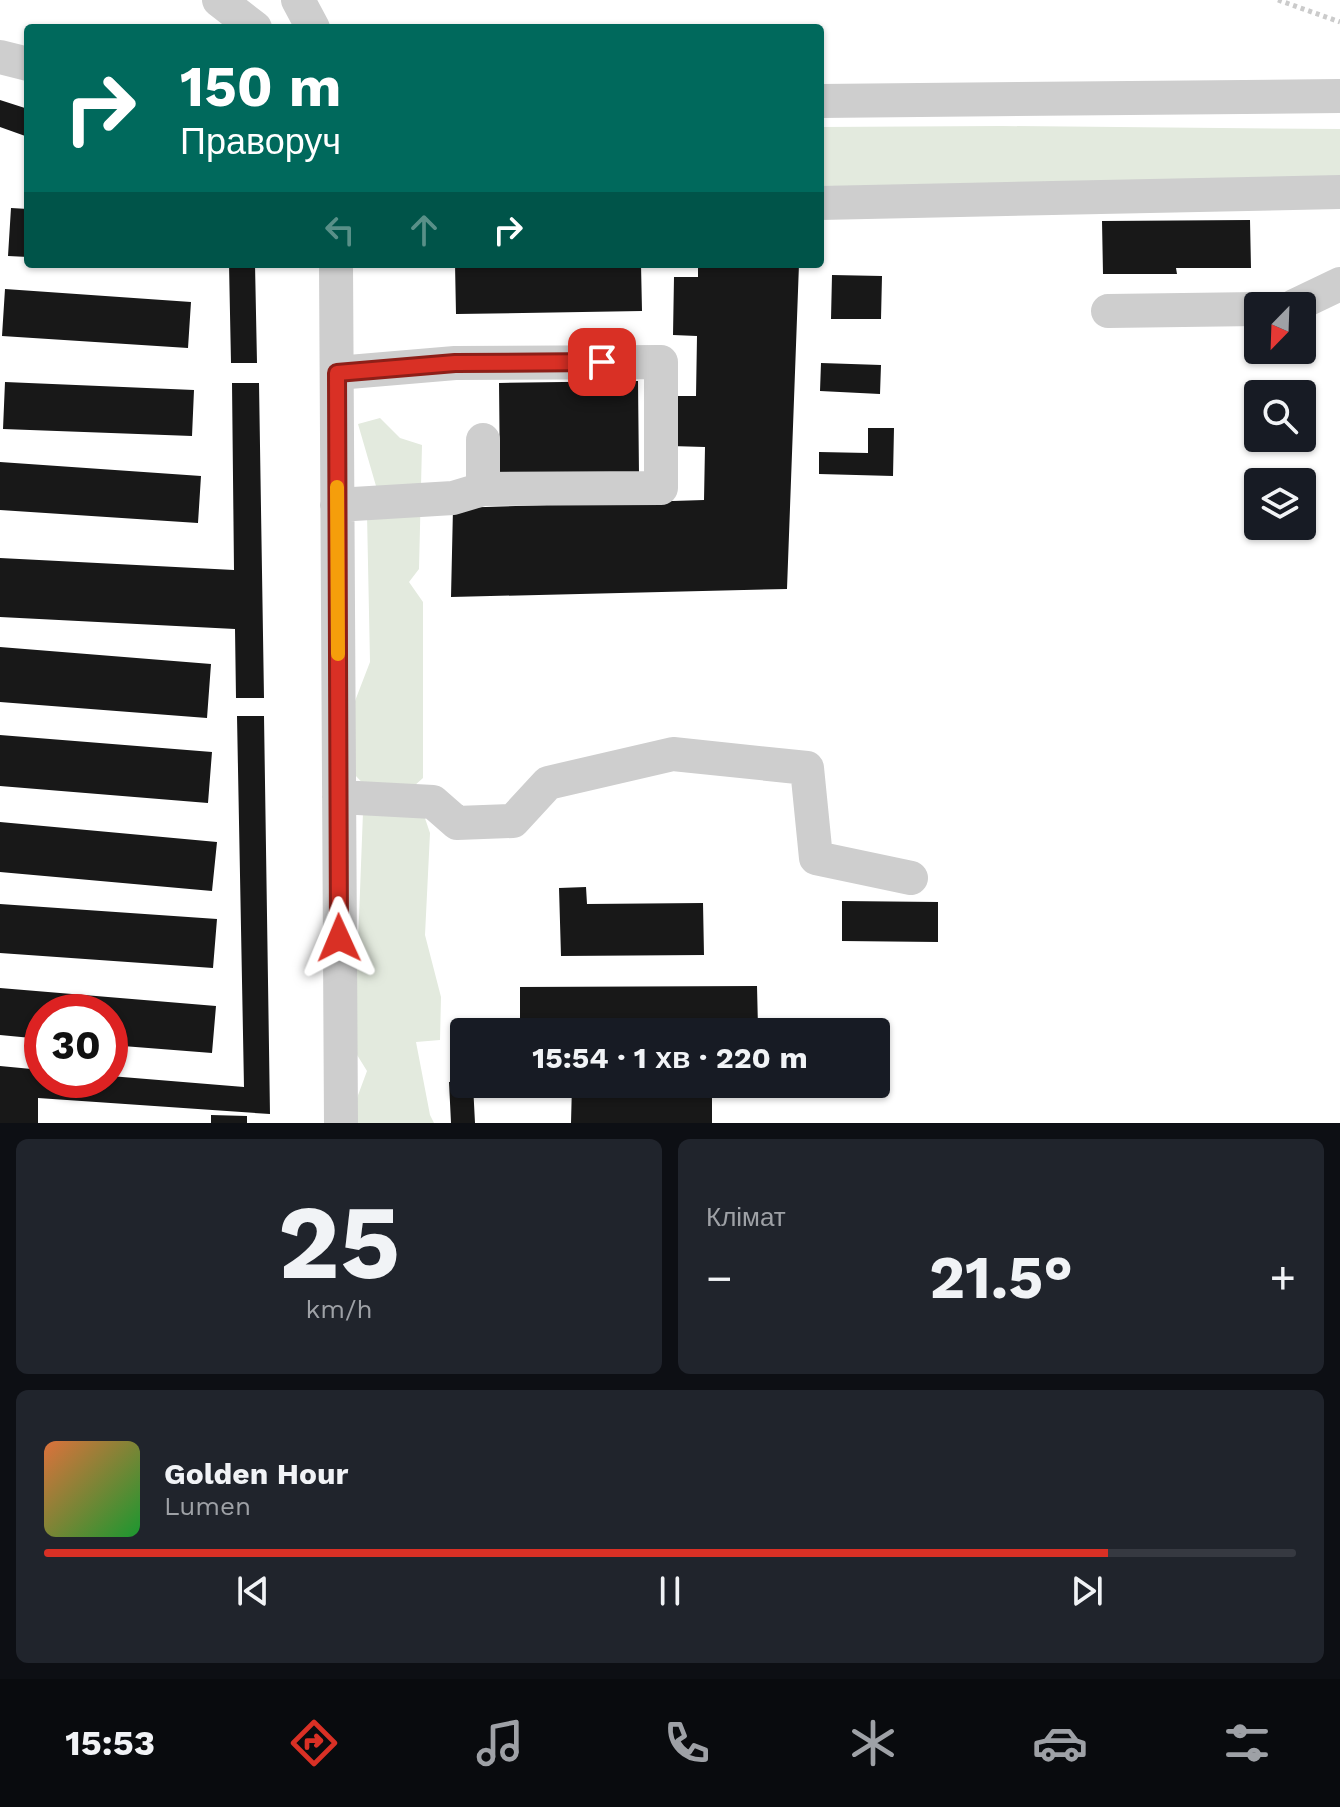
<!DOCTYPE html>
<html lang="uk">
<head>
<meta charset="utf-8">
<style>
	:root { --surface:#171b24; --page:#20242c; --text:#f1f3f6; --muted:#9ea1a6; --line:#363941; --accent:#d93025 }
	body { margin:0; font-family:"Work Sans",sans-serif; background:var(--page); color:var(--text); height:100vh; display:flex; flex-direction:column; font-size:30px; white-space:nowrap }
	* { box-sizing:border-box; margin:0 }
	p { font-size:26px; color:var(--muted) }
	.icon { flex:none; width:44px; height:44px; fill:none; stroke:currentColor; stroke-width:2; stroke-linecap:round; stroke-linejoin:round }
	.map { position:relative; height:1123px; overflow:hidden }
	.drawer { display:flex; flex-direction:column; gap:16px; padding:16px; background:#0d0f14; flex:1 }
	.drawer>* { flex:none }
	.top-card { position:absolute; left:24px; top:24px; width:800px; height:244px; border-radius:8px; box-shadow:0 2px 6px #0004; background:#00695c; color:#fff; overflow:hidden }
	.needle { width:52px; rotate:203deg }
	.buttons { position:absolute; left:1244px; top:292px; display:grid; gap:16px }
	.buttons a { display:grid; place-items:center; width:72px; height:72px; border-radius:8px; background:var(--surface); box-shadow:0 2px 6px #0004; font-size:40px }
	.speed { position:absolute; left:24px; top:994px; display:flex; gap:16px; font-size:40px; font-weight:700; text-align:center }
	.speed>* { display:grid; place-content:center; width:104px; height:104px; border-radius:50%; background:var(--surface); box-shadow:0 2px 6px #0004; line-height:1 }
	.speed .limit { border:12px solid #d22; background:#fff; color:#111 }
	.pin { position:absolute; display:grid; place-items:center; width:68px; height:68px; color:#fff; margin:-34px; border-radius:16px; box-shadow:0 4px 12px #0006 }
	.me { position:absolute; width:88px; margin:-44px; rotate:359deg; stroke-linejoin:round; filter:drop-shadow(0 0 6px #0008) }
	.turn { display:flex; align-items:center; gap:28px; height:168px; padding:0 24px; font-size:36px }
	.turn .icon { width:104px; height:104px; stroke-width:2.5 }
	.turn b { display:block; font-size:56px; line-height:68px }
	.lanes { display:flex; align-items:center; height:76px; padding:0 24px; background:#0003; justify-content:center; gap:40px; direction:ltr }
	.lanes .off { opacity:.35 }
	.big { font-size:60px; font-weight:700; line-height:1.1 }
	.drawer .card { flex:1; display:flex; flex-direction:column; justify-content:center; gap:12px; min-width:0; padding:0 28px; border-radius:12px; background:var(--page) }
	.drawer .dial { align-items:center; gap:0 }
	.dial b { font-size:104px; line-height:1 }
	.song { display:flex; align-items:center; gap:24px }
	.cover { width:96px; height:96px; border-radius:12px; background:linear-gradient(135deg,hsl(20 70% 55%),hsl(130 70% 35%)) }
	.played { height:8px; border-radius:4px; background:linear-gradient(90deg,var(--accent) 85%,var(--line) 85%) }
	.keys { display:flex; justify-content:space-around; direction:ltr }
	.heat { display:flex; justify-content:space-between; align-items:center; font-size:44px; direction:ltr }
	.drawer .tiles { flex:1; display:grid; gap:16px; grid-template-columns:1fr 1fr }
	.card:last-child { grid-column:span 2 }
	.trip { position:absolute; left:450px; top:1018px; width:440px; height:80px; border-radius:8px; background:var(--surface); box-shadow:0 2px 6px #0004; font-weight:700; line-height:80px; text-align:center }
	.menu { display:flex; height:128px; justify-content:space-around; align-items:center; background:#090b0e; color:var(--muted) }
	.menu .icon { width:56px; height:56px }
	.menu .on { color:var(--accent) }
	.menu b { font-size:36px; color:var(--text) }
	.map>svg:first-child { display:block }
	.green { fill:#e3eade }
	.building { fill:#181818 }
	.lines { fill:none; stroke-linecap:round; stroke-linejoin:round }
	.path { stroke:#cbcbcb; stroke-width:5; stroke-dasharray:4 4; stroke-linecap:butt }
	.minor { stroke:#cecece; stroke-width:34 }
	.route-casing { stroke:#8d1f18; stroke-width:20 }
	.route { stroke:#d93025; stroke-width:14 }
	.slow { stroke:#f59e0b; stroke-width:14 }
</style>
</head>
<body>
<div class="map">
<svg width="1340" height="1123" viewBox="0 0 1340 1123">
	<rect width="100%" height="100%" fill="#fff"/>
	<path class="green" d="M1002,126l338,3v56l-520,6v-64z
		M380,418l20,20 22,7 -3,124 -10,13 14,20v176l-9,8 16,47 -5,102 16,62 -1,43 -24,2 14,73 4,8h-80v-17l13,-35 -13,-21 9,-238 8,-20 -16,-17v-74l15,-39 -3,-148 9,-28 -18,-62z"/>
	<path class="building" d="M0,100l28,9v28l-28,-10z
		M11,208l17,1v48l-20,-1z
		M1250,220l1,48h-75l1,6h-74l-1,-53z
		M229,264h26l2,99h-26z
		M455,264h186l1,47 -186,3z
		M698,264h101l-12,325 -336,8 2,-89 251,-8 1,-53 -34,-1 1,-50h24l1,-60 -24,-1 1,-58h24z
		M832,275l50,1 -1,43h-50z
		M5,289l186,13 -3,46 -186,-12z
		M821,363l60,2 -1,29 -60,-3z
		M638,381l1,94 -139,1 -1,-93z
		M5,382l189,8 -2,46 -189,-7z
		M232,383h27l5,315h-28l-1,-69 -235,-12v-59l234,12z
		M868,428h26l-1,48 -74,-2v-22l49,1z
		M0,462l201,14 -3,47 -198,-13z
		M0,647l211,17 -4,54 -207,-16z
		M237,716h27l6,398 -232,-16v25h-38v-57l42,4v10h68v-4l134,11z
		M0,735l212,17 -4,51 -208,-17z
		M0,822l217,20 -5,49 -212,-19z
		M586,887l1,17 116,-1 1,52 -143,1 -2,-68z
		M842,901l96,1v40l-96,-1z
		M0,904l217,15 -4,49 -213,-15z
		M757,986l1,41 -238,1v-41z
		M0,988l216,18 -4,47 -102,-8v-33h-68v27l-42,-4z
		M464,1081l9,3 2,39h-24l-2,-41z
		M572,1084h140v39h-141z
		M211,1115l36,1v7h-36z"/>
	<g class="lines">
		<path class="path" d="M1278,0l62,22"/>
		<path class="minor" d="M219,0l36,28
			M298,0l15,28
			M0,57l28,7
			M820,101l520,-5
			M820,203l520,-11
			M336,264l5,859
			M1294,306l46,-22
			M1108,311l150,-2
			M337,373l118,-10 206,-1v126l-178,1 -30,9 -116,7
			M483,440v49
			M339,797l94,5 24,21 56,-2 35,-38 125,-29 134,14 9,90 95,20"/>
	</g>
	<g class="lines">
		<g class="route-casing">
			<path id="route" d="M339,938l-2,-565 118,-10 147,-1"/>
		</g>
		<use href="#route" class="route"/>
		<path class="slow" d="M337,487l1,167"/>
	</g>
</svg>
<div class="buttons">
<a><svg class="needle" viewBox="-14 -14 28 28"><path d="M0-13l5 13h-10z" fill="#e53935"/><path d="M0 13l5-13h-10z" fill="#9ea1a6"/></svg></a>
<a><svg class="icon" aria-label="search" viewBox="0 0 24 24"><circle cx="10" cy="10" r="6"/><path d="M15 15l6 6"/></svg></a>
<a><svg class="icon" aria-label="layers" viewBox="0 0 24 24"><path d="M12 4l9 5-9 5-9-5zM3 14l9 5 9-5"/></svg></a>
</div>
<div class="speed"><div class="limit">30</div></div>
<div class="pin" style="left:602px;top:362px;background:#d93025"><svg class="icon" aria-label="arrive" viewBox="0 0 24 24"><path d="M6 21V4h12l-3 4 3 4H6"/></svg></div>
<svg class="me" style="left:339px;top:938px" viewBox="-20 -20 40 40"><path d="M0-17L14 15 0 8-14 15z" fill="#d93025" stroke="#fff" stroke-width="4"/></svg>
<div class="trip">15:54 · 1 хв · 220 m</div>
<div class="top-card">
<div class="turn"><svg class="icon" aria-label="right" viewBox="0 0 24 24"><path d="M7 20v-9h11M14 6l5 5-5 5"/></svg><div><b>150 m</b>Праворуч</div></div>
<div class="lanes"><svg class="icon off" aria-label="left" viewBox="0 0 24 24"><path d="M17 20v-9H6M10 6l-5 5 5 5"/></svg><svg class="icon off" aria-label="ahead" viewBox="0 0 24 24"><path d="M12 20V5M6 11l6-6 6 6"/></svg><svg class="icon" aria-label="right" viewBox="0 0 24 24"><path d="M7 20v-9h11M14 6l5 5-5 5"/></svg></div>
</div>
</div>
<section class="drawer">
<div class="tiles">
<div class="card dial"><b>25</b><p>km/h</p></div>
<div class="card"><p>Клімат</p>
<div class="heat"><a>−</a><b class="big">21.5°</b><a>+</a></div>
</div>
<div class="card">
<div class="song"><i class="cover"></i><div><b>Golden Hour</b><p>Lumen</p></div></div>
<div class="played"></div>
<div class="keys"><svg class="icon" aria-label="previous" viewBox="0 0 24 24"><path d="M18 5L8 12l10 7zM5 5v14"/></svg><svg class="icon" aria-label="pause" viewBox="0 0 24 24"><path d="M8 5v14M16 5v14"/></svg><svg class="icon" aria-label="next" viewBox="0 0 24 24"><path d="M6 5l10 7-10 7zM19 5v14"/></svg></div>
</div>
</div>
</section>
<nav class="menu">
<b>15:53</b>
<svg class="icon on" aria-label="directions" viewBox="0 0 24 24"><path d="M12 3l9 9-9 9-9-9zM9 14v-3h6M13 9l2 2-2 2"/></svg>
<svg class="icon" aria-label="music" viewBox="0 0 24 24"><path d="M9 18V5l10-2v13"/><circle cx="6" cy="18" r="3"/><circle cx="16" cy="16" r="3"/></svg>
<svg class="icon" aria-label="phone" viewBox="0 0 24 24"><path d="M5 4h4l2 5-3 2q2 4 5 5l2-3 5 2v4C11 20 4 13 5 4z"/></svg>
<svg class="icon" aria-label="climate" viewBox="0 0 24 24"><path d="M12 3v18M4 7l16 10M4 17L20 7"/></svg>
<svg class="icon" aria-label="car" viewBox="0 0 24 24"><path d="M5 17H2v-5l4-1 3-4h7l3 4 3 1v5h-3M9 17h6M6 11h13"/><circle cx="7" cy="17" r="2"/><circle cx="17" cy="17" r="2"/></svg>
<svg class="icon" aria-label="filters" viewBox="0 0 24 24"><path d="M4 7h16M4 17h16"/><circle cx="9" cy="7" r="2"/><circle cx="15" cy="17" r="2"/></svg>
</nav>
</body>
</html>
